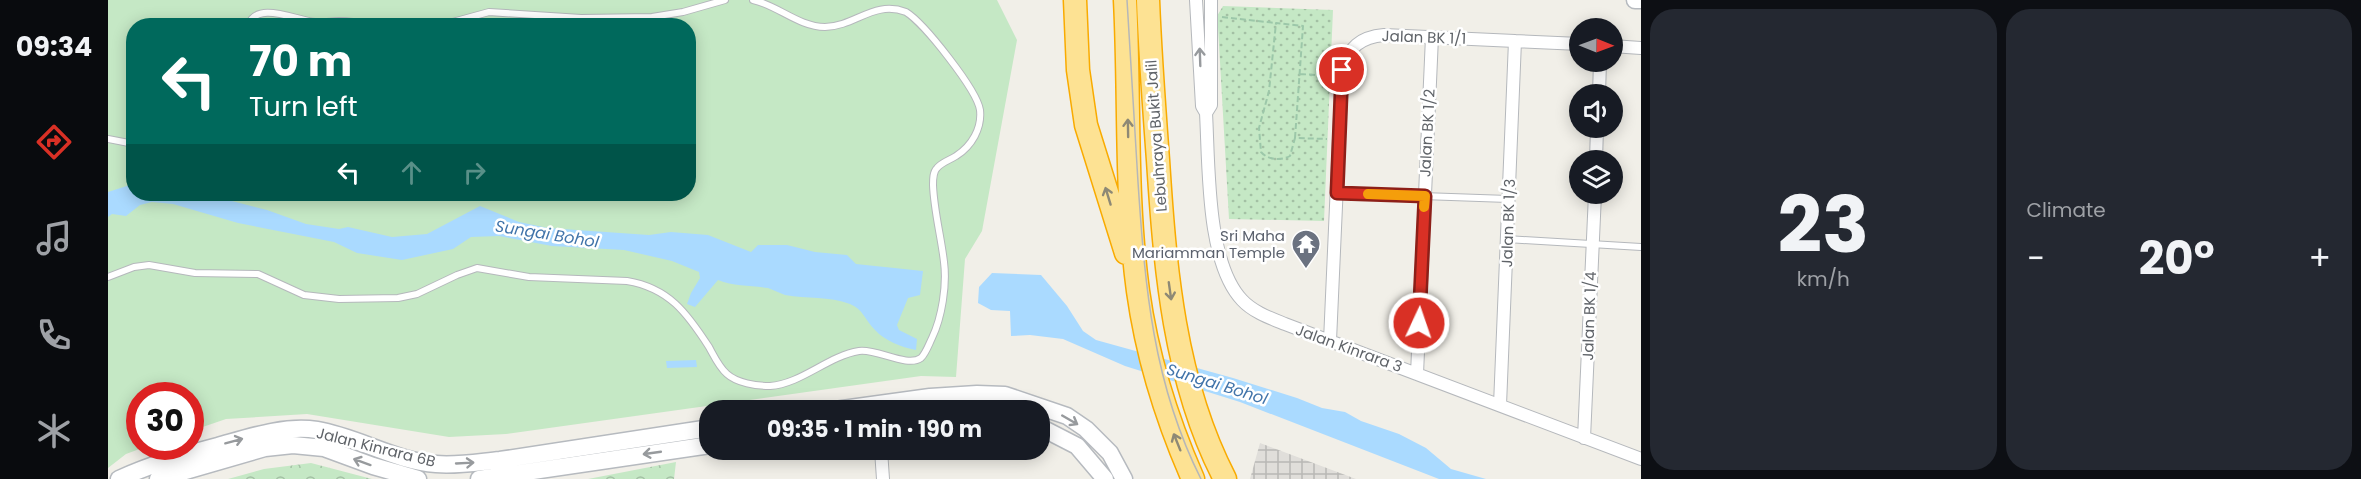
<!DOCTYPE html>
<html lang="en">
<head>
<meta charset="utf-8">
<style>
	:root { --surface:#171b24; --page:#242831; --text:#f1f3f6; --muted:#9ea1a6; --accent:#d93025 }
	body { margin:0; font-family:Poppins,sans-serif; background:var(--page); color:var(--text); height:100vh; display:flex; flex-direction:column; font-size:22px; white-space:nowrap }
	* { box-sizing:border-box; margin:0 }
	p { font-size:20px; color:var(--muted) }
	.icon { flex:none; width:33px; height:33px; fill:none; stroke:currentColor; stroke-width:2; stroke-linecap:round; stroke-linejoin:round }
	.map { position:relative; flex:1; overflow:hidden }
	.details { display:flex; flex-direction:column; gap:9px; padding:9px; background:#0d0f14; width:720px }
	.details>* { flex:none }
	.top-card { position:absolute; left:18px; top:18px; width:570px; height:183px; border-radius:24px; box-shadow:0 3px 15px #0003; background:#00695c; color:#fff; overflow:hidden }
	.needle { width:39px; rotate:91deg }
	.fabs { position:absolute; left:1461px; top:18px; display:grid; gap:12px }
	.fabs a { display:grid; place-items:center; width:54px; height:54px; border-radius:50%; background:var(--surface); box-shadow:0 3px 15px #0003; font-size:30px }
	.speed { position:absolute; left:18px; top:382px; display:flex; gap:12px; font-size:30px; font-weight:700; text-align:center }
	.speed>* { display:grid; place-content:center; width:78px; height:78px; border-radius:50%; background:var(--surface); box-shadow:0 3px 15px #0003; line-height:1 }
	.speed .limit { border:9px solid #d22; background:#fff; color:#111 }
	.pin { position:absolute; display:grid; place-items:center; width:51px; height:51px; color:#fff; margin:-26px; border:3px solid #fff; border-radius:50%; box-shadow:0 2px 6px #0007 }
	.me { position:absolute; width:66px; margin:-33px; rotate:3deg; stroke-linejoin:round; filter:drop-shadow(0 0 4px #0008) }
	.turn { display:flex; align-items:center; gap:21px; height:126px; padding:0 24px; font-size:27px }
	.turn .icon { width:78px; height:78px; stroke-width:2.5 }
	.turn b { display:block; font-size:42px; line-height:51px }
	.lanes { display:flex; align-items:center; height:57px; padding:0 24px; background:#0003; justify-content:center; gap:30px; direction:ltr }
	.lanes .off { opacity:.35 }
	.big { font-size:45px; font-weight:700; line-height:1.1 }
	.details .widget { flex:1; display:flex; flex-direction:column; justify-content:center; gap:9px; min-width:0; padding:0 21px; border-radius:24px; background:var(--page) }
	.details .dial { align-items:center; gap:0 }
	.dial b { font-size:78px; line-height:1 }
	.heat { display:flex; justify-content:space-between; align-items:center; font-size:33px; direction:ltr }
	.details .tiles { flex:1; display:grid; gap:9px; grid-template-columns:repeat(2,1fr) }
	.trip { position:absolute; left:591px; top:400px; width:351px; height:60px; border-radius:24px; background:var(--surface); box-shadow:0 3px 15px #0003; font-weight:700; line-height:60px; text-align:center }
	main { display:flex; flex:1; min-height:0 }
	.tab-bar { display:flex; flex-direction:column; width:108px; justify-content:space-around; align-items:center; background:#090b0e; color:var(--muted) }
	.tab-bar .icon { width:42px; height:42px }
	.tab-bar .on { color:var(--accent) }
	.tab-bar b { font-size:27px; color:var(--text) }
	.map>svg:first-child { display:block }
	.industrial { fill:url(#industrial-grid) }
	.grass { fill:#c5e8c5; fill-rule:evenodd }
	.forest { fill:url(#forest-crowns) }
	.park { fill:url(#park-dots) }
	.water { fill:#aadaff }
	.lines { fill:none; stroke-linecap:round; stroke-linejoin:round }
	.lane-casing { stroke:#b5b8bc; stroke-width:8 }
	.street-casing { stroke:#b5b8bc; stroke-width:14 }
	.secondary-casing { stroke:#b6babf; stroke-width:19 }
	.highway-casing { stroke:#f9ab00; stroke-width:25 }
	.path { stroke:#9cc7a9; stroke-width:2; stroke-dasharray:6 3; stroke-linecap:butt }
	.lane { stroke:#fff; stroke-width:6 }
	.street { stroke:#fff; stroke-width:12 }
	.secondary { stroke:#fff; stroke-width:16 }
	.highway { stroke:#fde293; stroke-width:22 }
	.tram { stroke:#b6b7b8; stroke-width:1.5 }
	.oneway { stroke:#979a9d }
	.oneway2 { stroke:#8e8975 }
	.route-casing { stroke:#8d1f18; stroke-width:15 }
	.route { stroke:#d93025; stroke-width:10 }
	.slow { stroke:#f59e0b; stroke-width:10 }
	.labels { text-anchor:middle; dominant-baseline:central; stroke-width:5; stroke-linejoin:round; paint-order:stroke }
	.street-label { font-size:15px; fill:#5f6368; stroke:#fff }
	.worship-label { font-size:15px; fill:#5b616d; stroke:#fff; text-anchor:end }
	.water-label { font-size:16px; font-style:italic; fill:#4174aa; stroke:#fff }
</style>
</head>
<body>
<main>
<nav class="tab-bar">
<b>09:34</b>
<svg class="icon on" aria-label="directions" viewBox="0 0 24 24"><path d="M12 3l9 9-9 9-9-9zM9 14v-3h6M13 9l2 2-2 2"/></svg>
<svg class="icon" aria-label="music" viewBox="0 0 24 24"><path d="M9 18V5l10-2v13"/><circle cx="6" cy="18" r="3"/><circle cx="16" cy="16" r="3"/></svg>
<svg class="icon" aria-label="phone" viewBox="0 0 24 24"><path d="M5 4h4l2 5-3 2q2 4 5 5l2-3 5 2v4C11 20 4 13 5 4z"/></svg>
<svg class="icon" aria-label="climate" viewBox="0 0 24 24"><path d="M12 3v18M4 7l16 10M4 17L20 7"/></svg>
</nav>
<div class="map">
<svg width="1533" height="479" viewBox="0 0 1533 479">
	<defs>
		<pattern id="industrial-grid" width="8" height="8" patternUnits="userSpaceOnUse" patternTransform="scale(1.5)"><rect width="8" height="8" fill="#e0deda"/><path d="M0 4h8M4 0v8" fill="none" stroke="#b9b8b5"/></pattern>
		<pattern id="forest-crowns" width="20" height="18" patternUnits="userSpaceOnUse" patternTransform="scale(1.5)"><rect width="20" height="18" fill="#c5e8c5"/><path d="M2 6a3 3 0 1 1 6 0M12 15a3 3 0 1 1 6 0" fill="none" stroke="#a3c0a4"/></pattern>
		<pattern id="park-dots" width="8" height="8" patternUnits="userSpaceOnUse" patternTransform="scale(1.5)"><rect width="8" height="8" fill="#c5e8c5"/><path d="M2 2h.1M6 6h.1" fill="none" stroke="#a3c0a4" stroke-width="1.8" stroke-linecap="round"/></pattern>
	</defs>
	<rect width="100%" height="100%" fill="#f1efe8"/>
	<path class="industrial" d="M1152,443l96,36h-106z"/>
	<path class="grass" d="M0,0h889l20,40 -35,191 -17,28 -9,118 -35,-1 -415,58 -57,3 -142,-23 -81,5 -35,12 -1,-35h-50v51h5l-19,7 -18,14zM26,26h554v168h-554z"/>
	<path class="forest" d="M568,462l-2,17h-86z
		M203,463l61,16h-144l36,-10z"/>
	<path class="park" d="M1115,6l110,4 -9,211 -95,-2 -11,-192 -1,-11z"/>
	<path class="water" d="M25,184l1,10h71l62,16 39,14 33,5 9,-2 44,10 35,-3 53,-28 39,16 29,6 101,7 22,-3 37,3 43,17 7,-7h29l28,7 32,3 9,9 67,7 -3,24 -12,3 -11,27 2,5 18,9 -1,11c-15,-3 -31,-9 -41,-20 -10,-10 -12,-21 -25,-26 -21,-8 -43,-5 -65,-9 -6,-2 -11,-5 -17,-7 -17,-3 -34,-1 -50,-8l-23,27 -8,-3 4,-11 9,-15 -1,-6 -27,-11 -48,-11 -72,-4 -53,-10 -28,1 -18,12 -51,11 -45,-7 -23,-11 -96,-19 -65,-19 -21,-2 -12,3 -14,11 -14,-2 -4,3v-25z
		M884,273l49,2 26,31 16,25 13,9 137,38 64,20 25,10 23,4 16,9 38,13 27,14 25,21 35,10h-47l-199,-77 -115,-36 -62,-27 -33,-4 -19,1 -1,-25 -19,-1 -13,-7 1,-16z
		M588,360l1,7 -30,1 -1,-7z"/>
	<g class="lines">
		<g class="lane-casing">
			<path id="lane" d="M140,26c8,-26 47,-6 67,-4 8,1 16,-1 24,-1 11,0 22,2 33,5
				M330,26l51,-14 92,6 71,-1 31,-5 42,-12
				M0,139l26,5
				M1229,193l171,6
				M1399,239l134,8
				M0,277l26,-10 15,-2 46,8 63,1 46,21 35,4 59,-1 19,-4 40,-19 20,-7 52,9 98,4c42,7 60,32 82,66 5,9 10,20 18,27 10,9 29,12 43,12 31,-2 58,-30 89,-35 17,-3 48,17 62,7 5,-5 8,-14 11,-20 10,-21 15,-53 12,-76 -3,-26 -10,-51 -11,-77 0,-6 0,-13 4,-17 5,-6 13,-8 19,-12 16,-10 26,-28 24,-46 -3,-20 -56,-87 -74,-98 -32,-12 -50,14 -81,15 -26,0 -48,-22 -72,-27"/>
		</g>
		<g class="street-casing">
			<path id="street" d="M1088,0l6,106 4,7c3,51 0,149 36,187 11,12 28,18 43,24l356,135
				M1504,46l29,2
				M1491,94l1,-32
				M1098,113l5,-8v-105
				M1488,160l1,-32
				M1222,341l12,-270c6,-24 19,-34 42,-36l196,9
				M1309,374l15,-337
				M1392,405l15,-364
				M1476,438l11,-244
				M773,450l2,29"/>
		</g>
		<g class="secondary-casing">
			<path id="secondary" d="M1527,0h6
				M720,411l102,-14 47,-3 28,1 62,21 19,13 24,24 14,26
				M854,411h13
				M932,427l37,19 28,33
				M11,479c32,-15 65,-24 99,-33 32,-9 66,-21 99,-16 41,7 78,31 119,34 21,2 43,-2 64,-4l210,-32
				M50,479l107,-31 28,-3 31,3 49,18 45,13
				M371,479l231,-34"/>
		</g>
		<g class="highway-casing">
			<path id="highway" d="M967,0l3,70 8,55 40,128
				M1017,0c5,97 0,195 13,291 9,65 29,129 55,188
				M1040,0c2,53 6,106 10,160 7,108 16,221 67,319"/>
		</g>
		<path class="path" d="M1114,17l54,6
			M1192,74l16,1 12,15
			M1187,138l8,-112 -27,-3 -7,68 -10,37 2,24c7,8 20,9 29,4l5,-18 32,1"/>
		<use href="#lane" class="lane"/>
		<use href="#street" class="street"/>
		<use href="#secondary" class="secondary"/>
		<use href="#highway" class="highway"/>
		<path class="tram" d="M1019,0c4,61 7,122 11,182 7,105 15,202 63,297"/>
	</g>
	<defs><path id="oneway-shaft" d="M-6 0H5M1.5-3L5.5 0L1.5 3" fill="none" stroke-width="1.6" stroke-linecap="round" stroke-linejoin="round" transform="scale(1.5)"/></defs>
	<g class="oneway">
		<use href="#oneway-shaft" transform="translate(1092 57) rotate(-92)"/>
		<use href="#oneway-shaft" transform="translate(962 420) rotate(30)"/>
		<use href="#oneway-shaft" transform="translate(126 441) rotate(-15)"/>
		<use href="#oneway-shaft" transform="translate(544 453) rotate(172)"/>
		<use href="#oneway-shaft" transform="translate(254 462) rotate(-160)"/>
		<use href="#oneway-shaft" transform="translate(357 463) rotate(-3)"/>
	</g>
	<g class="oneway2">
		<use href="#oneway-shaft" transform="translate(1020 128) rotate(-91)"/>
		<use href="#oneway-shaft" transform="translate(1000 196) rotate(-107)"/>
		<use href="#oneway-shaft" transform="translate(1062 291) rotate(82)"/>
		<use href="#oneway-shaft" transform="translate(1069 442) rotate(-112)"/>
	</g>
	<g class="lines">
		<g class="route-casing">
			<path id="route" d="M1234,70l-5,123 88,3 -6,127"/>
		</g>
		<use href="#route" class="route"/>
		<path class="slow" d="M1260,194l57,2 -1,11"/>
	</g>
	<defs>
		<g id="temple-pin" transform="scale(1.5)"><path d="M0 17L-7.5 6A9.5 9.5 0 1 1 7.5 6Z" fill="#6b7280" stroke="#fff"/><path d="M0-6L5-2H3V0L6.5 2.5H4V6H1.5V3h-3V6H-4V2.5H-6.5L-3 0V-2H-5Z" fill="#fff"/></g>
	</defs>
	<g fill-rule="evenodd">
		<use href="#temple-pin" x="1198" y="244"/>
	</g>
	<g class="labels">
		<g class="street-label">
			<text transform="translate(1316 37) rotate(2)">Jalan BK 1/1</text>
			<text transform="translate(1319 133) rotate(-87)">Jalan BK 1/2</text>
			<text transform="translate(1048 136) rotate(-94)">Lebuhraya Bukit Jalil</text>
			<text transform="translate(1400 223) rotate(-88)">Jalan BK 1/3</text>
			<text transform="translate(1481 316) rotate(-88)">Jalan BK 1/4</text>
			<text transform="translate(1241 348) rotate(20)">Jalan Kinrara 3</text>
			<text transform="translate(268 447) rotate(14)">Jalan Kinrara 6B</text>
		</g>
		<g class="worship-label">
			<text x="1177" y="235">Sri Maha<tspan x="1177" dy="17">Mariamman Temple</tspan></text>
		</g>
		<g class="water-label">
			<text transform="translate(439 234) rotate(9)">Sungai Bohol</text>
			<text transform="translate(1109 384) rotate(17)">Sungai Bohol</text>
		</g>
	</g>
</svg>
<div class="fabs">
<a><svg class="needle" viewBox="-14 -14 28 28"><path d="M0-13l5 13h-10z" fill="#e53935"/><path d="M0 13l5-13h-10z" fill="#9ea1a6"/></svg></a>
<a><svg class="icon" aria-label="sound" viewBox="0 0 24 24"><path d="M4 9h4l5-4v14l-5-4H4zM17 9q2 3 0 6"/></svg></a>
<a><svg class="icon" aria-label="layers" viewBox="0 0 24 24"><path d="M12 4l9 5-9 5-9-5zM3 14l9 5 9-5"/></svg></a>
</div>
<div class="speed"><div class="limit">30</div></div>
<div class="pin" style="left:1234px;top:70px;background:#d93025"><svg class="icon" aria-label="arrive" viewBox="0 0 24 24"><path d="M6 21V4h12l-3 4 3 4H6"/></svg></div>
<svg class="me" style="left:1311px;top:323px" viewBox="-20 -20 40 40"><circle r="17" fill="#d93025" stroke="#fff" stroke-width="3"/><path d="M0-11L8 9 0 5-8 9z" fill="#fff"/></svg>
<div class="trip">09:35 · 1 min · 190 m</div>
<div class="top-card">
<div class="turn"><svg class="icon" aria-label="left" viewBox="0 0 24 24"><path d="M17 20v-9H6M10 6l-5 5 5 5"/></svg><div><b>70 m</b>Turn left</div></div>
<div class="lanes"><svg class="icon" aria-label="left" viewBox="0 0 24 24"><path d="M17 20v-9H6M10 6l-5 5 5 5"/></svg><svg class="icon off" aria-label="ahead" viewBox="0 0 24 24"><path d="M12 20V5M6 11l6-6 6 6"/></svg><svg class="icon off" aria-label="right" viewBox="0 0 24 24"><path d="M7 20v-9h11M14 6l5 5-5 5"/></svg></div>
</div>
</div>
<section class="details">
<div class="tiles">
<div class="widget dial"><b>23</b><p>km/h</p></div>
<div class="widget"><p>Climate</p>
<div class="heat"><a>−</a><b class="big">20°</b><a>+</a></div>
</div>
</div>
</section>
</main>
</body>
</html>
